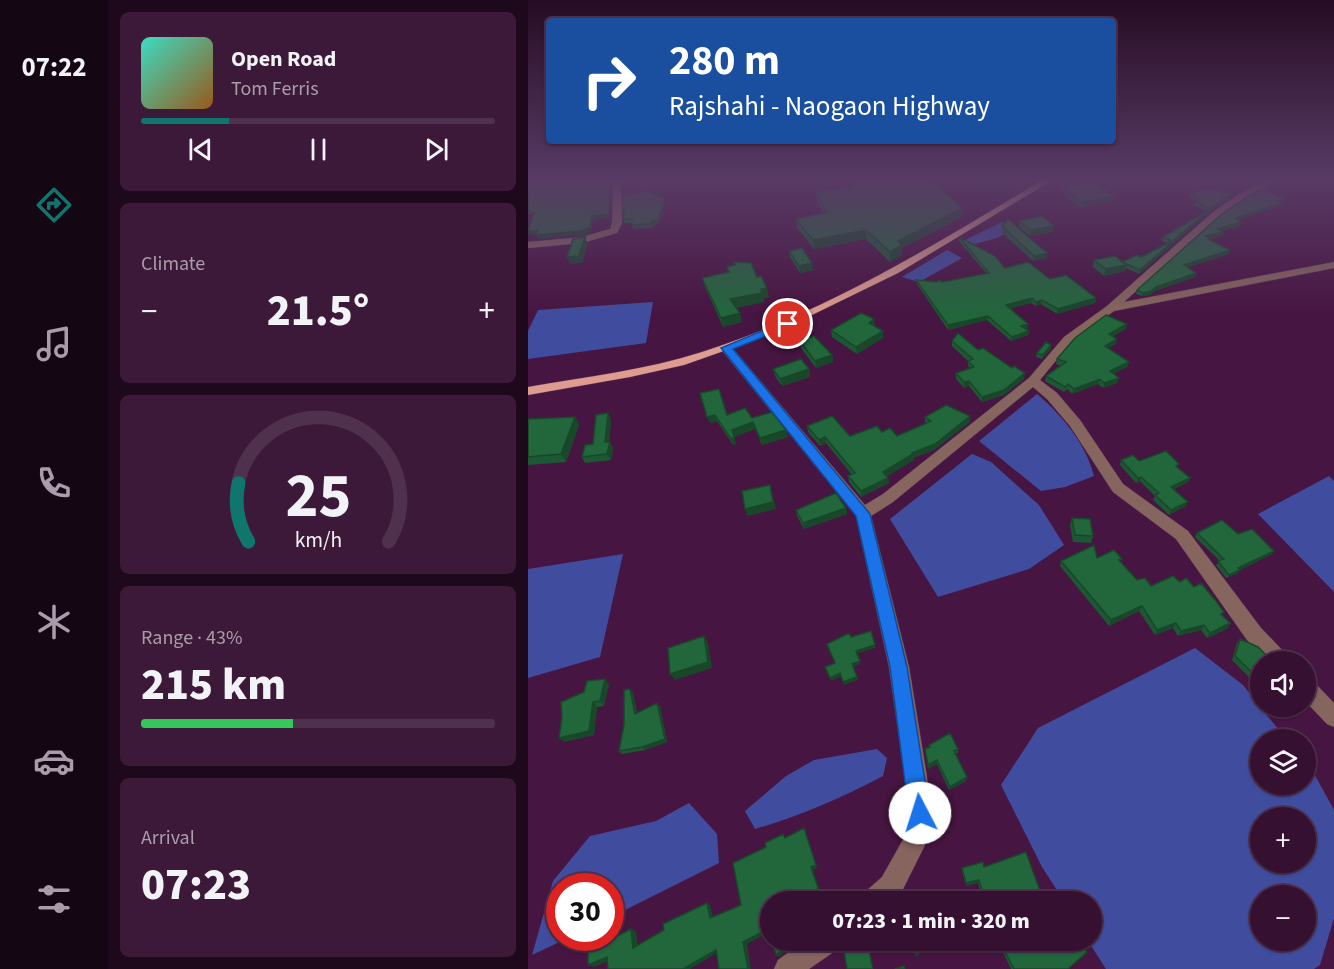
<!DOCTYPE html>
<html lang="en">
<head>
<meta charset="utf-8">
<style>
	:root { --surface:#351031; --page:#3d1939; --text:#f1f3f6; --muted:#aa9dab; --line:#4f304d; --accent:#0f766e }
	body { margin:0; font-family:"Source Sans 3",sans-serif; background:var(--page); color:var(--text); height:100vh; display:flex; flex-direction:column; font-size:22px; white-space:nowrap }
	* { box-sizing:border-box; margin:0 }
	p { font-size:20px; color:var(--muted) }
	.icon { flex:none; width:33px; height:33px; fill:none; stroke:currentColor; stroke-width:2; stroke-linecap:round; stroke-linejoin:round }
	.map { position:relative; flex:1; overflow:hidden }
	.panel { display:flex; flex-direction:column; gap:12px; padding:12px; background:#1d091b; width:420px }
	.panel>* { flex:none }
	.hud { position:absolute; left:18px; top:18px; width:570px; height:126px; border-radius:6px; box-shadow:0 2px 4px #0004,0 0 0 2px var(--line); background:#1a4fa0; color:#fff; overflow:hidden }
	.buttons { position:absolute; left:722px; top:651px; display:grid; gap:12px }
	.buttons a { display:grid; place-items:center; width:66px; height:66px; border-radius:50%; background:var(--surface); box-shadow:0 2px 4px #0004,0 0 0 2px var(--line); font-size:30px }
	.speed { position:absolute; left:18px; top:873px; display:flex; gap:12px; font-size:30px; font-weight:700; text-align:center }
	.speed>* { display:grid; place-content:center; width:78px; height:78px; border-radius:50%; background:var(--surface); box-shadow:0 2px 4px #0004,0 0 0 2px var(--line); line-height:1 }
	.speed .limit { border:9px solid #d22; background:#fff; color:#111 }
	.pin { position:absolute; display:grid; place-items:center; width:51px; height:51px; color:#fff; margin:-26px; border:3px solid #fff; border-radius:50%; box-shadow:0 2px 6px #0007 }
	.me { position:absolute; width:66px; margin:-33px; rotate:355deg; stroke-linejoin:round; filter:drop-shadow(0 0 4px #0008) }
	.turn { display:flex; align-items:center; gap:21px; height:126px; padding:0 24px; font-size:27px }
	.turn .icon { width:78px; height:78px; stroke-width:2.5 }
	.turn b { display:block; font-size:42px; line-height:51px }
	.big { font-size:45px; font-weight:800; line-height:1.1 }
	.panel .widget { flex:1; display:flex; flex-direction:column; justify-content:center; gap:9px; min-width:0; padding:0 21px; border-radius:9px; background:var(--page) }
	.panel .dial { align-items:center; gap:0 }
	.dial svg { height:156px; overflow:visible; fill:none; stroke:var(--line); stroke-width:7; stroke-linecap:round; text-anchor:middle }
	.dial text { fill:var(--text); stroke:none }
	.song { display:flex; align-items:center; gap:18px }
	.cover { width:72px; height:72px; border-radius:9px; background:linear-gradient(135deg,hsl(170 70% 55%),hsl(30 70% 35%)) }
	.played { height:6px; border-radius:3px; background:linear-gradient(90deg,var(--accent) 25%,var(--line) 25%) }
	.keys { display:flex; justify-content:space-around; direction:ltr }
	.heat { display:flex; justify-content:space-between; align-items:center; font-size:33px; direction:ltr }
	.charge { height:9px; border-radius:4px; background:linear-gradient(90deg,#34c759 43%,var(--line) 0) }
	.trip { position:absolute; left:232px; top:891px; width:342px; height:60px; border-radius:30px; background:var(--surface); box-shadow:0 2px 4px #0004,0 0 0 2px var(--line); font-weight:800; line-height:60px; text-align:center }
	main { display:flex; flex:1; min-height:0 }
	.menu { display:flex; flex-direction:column; width:108px; justify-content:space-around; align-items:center; background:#150614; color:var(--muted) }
	.menu .icon { width:42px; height:42px }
	.menu .current { color:var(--accent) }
	.menu b { font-size:27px; color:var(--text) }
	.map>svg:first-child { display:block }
	.water { fill:#404d9f; fill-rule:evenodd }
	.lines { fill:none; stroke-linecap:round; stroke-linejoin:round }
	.minor-casing { stroke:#60335a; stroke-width:1 }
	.major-casing { stroke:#60335a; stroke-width:1 }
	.minor { fill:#85655d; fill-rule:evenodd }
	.major { fill:#dd9c8d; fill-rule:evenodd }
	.wall { fill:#1d5834 }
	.shaded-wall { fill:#18472a }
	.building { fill:#22663c; stroke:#18472a; stroke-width:1.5 }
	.route { fill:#1a73e8; stroke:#114b97; stroke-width:1.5 }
</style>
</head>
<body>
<main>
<nav class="menu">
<b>07:22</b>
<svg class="icon current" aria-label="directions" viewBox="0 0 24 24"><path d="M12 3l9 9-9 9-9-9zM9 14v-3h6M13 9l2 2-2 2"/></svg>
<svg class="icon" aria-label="music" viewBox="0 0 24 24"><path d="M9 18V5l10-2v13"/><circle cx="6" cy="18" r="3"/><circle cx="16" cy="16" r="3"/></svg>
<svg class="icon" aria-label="phone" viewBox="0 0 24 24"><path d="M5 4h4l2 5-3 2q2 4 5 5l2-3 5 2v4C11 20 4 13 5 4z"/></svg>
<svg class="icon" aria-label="climate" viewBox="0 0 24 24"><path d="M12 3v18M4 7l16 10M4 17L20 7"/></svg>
<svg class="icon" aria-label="car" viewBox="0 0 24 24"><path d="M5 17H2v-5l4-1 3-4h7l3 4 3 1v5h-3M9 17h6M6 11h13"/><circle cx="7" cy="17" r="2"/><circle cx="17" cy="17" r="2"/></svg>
<svg class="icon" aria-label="filters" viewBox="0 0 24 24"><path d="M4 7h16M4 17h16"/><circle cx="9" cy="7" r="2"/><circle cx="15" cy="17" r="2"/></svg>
</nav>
<section class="panel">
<div class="widget">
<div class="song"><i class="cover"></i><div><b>Open Road</b><p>Tom Ferris</p></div></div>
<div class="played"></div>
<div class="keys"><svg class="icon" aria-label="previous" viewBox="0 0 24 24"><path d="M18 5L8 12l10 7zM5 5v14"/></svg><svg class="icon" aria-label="pause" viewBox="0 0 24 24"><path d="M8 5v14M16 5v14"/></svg><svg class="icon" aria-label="next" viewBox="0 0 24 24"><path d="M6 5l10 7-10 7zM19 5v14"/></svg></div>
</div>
<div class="widget"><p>Climate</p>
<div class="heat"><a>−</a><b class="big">21.5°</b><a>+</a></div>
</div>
<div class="widget dial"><svg viewBox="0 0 100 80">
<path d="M14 69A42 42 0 1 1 86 69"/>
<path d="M14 69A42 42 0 0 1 9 39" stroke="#0f766e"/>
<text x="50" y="56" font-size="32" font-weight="700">25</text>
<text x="50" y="72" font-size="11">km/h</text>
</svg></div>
<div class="widget"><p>Range · 43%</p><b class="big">215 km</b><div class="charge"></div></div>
<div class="widget"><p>Arrival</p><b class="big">07:23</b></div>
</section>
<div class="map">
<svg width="806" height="969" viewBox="0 0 806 969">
	<rect width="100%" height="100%" fill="#471541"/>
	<path class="water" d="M474,222l10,8 -15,8 -26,7 -8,-4z
		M419,250l15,8 -43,24 -17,-5z
		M125,302l-7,41 -118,16v-28l10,-21z
		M509,394c25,21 49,50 57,82l-29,11 -24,4 -62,-50z
		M444,454l19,8 48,43 25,40 -35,24 -91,28 -48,-78z
		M801,476l5,5v111l-76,-78z
		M95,554l-23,103 -72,21v-109z
		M667,648l48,37 43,54 -26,1v44h45v-21l11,14 18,33v108l-14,47 -6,4h-208l-18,-28 4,-1v-38l-28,-1 -22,-34 -41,-82 37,-57zM732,818h45v44h-45zM732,896h45v44h-45z
		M349,749l10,9 -4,18c-42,22 -83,40 -128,53l-10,-18 41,-35 28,-16z
		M161,803l28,31 2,29 -108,54 -1,-31h-50v52h8l-36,17 21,-74 37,-45 66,-15z"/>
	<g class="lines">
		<g class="minor-casing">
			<path id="minor" d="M85,178h8l1,45 -5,10 -35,10 -54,5v-6l54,-5 28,-8 2,-6z
				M742,178h11l-36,20 -26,18 -95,86 210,-40v6l-220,43 -42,30 -32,39 17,13 23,27 43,64 65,47 73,97 27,28 2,6h-22l-21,-22 -71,-101 -63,-47 -43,-66 -23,-27 -14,-12 -140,115 -22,14 38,151 18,110 5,54 -32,64 -8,7h-31l3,-9 18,-16 27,-48 -4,-52 -16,-110 -33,-151 -136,-168 2,-3h8l135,160 18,-11 146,-116 35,-41 43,-31 106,-94 26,-18z
				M777,678l7,2 22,23v24l-7,-3 -22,-23z
				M278,940h35l-3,9 -29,20h-35l4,-9z"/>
		</g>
		<g class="major-casing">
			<path id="major" d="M518,178h10l-158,95 -123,60 -91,32 -54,12 -102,18v-8c58,-10 118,-17 174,-35 123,-39 234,-108 344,-174z"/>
		</g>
		<use href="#minor" class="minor"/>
		<use href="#major" class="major"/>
	</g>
	<path class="wall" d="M0,178l82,40 -17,2 -2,12 -9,3 -44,4 -2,-5 -6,1 -2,-4 5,-16 -5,-2z
		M318,178h84l32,39 -60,31v7l-12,7 -24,-23 -52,10 -17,-21 -1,-9 27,-6 -6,-12 -2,-9 36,-5z
		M449,178h33v2l-24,5z
		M535,187l51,9 -1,6 -32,6 -19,-15z
		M733,189l21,13h-1l-1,4 -42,14 2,6 -18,5 1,1 -1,4 -12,3v1l19,14 -41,13 8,6 -1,4 -40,14 -5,4 -8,1 -6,-2 1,-4z
		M662,194l41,3 -19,13 -73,64 -13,-6 -1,3 -21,5 -11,-9 1,-7 28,1 19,-4 26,-14 -5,-2 1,-4 43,-26 -13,-6 1,-4 -5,-3z
		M137,202l-6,22 -5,1 -1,3 -20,1 -2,-6h-7l-1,-3 1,-5 -1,-3z
		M491,221l35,5 -1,6 -23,4 -11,-9z
		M474,226l45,32 -14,3 -32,-29z
		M431,237l46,31 45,11 46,19 -1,5 -38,11 -16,-10 -5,2 -5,-3 -21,5 18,16v4l-2,1 3,2 -1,4 -17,6 -24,-21 -39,10 -31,-46 -1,-4 21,2h5l44,-9 -27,-32z
		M261,251l24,19 -13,3 -10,-16z
		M205,262l24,15 12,20 -5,1v4l-28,6 6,14 -19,5 -18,-40 -3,-9 26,-5 -1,-6 7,-2z
		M347,326l8,5v7l-26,16 -25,-17 -1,-7z
		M598,329l-13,7 3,8 -8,4 21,14 -2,5 -14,6 4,10 -14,5 -5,-4 -26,10 -5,-5 -3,3 -19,-11 1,-5 15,-10 -5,-2 1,-5z
		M272,341l32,14 1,7 -17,6 -15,-20z
		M424,341l26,9 46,29 -20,16 -22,7 -13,-16 -5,2 -8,-9v-6l14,-5 -2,-2v-5l-16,-15z
		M523,349l-9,10 -6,-2 1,-4z
		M245,369h36l1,8 -28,9 -7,-10z
		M191,389l8,26 25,3 34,12 2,7 -26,8 -7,-16 -21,8 2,7 -3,1 -16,-24 -7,2z
		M442,416v6l-36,28 -21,8 1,2 -27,16 1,2 1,5 -28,14 -12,-15 -1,-6 4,-1 -26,-32 -6,3 -12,-14 -1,-6 43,10 32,-4 15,4 29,-12 -1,-1v-6z
		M47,417l4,8 -13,37 -38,3v-45z
		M83,419l-2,23 4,6 -2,12 -26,3 -3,-6 11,-13z
		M593,460l18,1 39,7 12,10 -2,4 -14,7 12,17 -17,9 -16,-15 2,-4 -15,-15 -4,2 -16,-18z
		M318,508l1,6 -43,15 -7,-13 -1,-6z
		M544,518l21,18 -2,7 -18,-1 -3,-17z
		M669,533l41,1 34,20 -32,16 -2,3 -12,5 -10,-13 4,-4 -25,-24z
		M569,558l24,4 16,18 86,35 7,8 -3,6 -20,9 -6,-8 -23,6 -5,-8 -18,7 -16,-24 -30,15 -49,-60 1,-5z
		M712,639l20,23v26l-28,-28 5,-17z
		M81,684l-5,22 -7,1 -3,28 -30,7 20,-50z
		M105,692l4,21 23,-7 7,36 -22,8 -23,4 -3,-3z
		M401,745l29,4v4l-3,1 11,27 -17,9 -12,-26 -9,5 -3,-20 4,-1z
		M456,867l60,35h-61l-5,-19 -12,3 -4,-15v-3z
		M469,940h82l-11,29h-57z"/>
	<path class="shaded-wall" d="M82,178h1l-1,40 -17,2 -2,12 -9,3 -44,4 -2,-4 56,-19z
		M477,178h5v2l-24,5v-3z
		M704,193l-1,4 -19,13 -73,64 1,-4 73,-64z
		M586,196l-1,6 -32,6 1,-6z
		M136,198l1,4 -6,22 -5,1 -1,3 -2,-4 1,-3z
		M754,203l-2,3 -46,15 2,-3z
		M434,208v9l-60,31v7l-12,7v-10l8,-11z
		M713,222l-1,4 -23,7 1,-4z
		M526,226l-1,6 -23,4 1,-6z
		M10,230l1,4 -9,1 -2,-4z
		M338,230v9l-52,10 -1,-9z
		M695,232l-1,4 -18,4 2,-4z
		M57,237l3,7 -6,19 -12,1 -3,-7z
		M702,250l-1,4 -46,14 1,-3z
		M519,253v5l-14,3 1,-5z
		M284,263l1,7 -13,3 -1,-7z
		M598,265l-1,6 -21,5 2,-7z
		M668,273l-1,4 -40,14 -5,4 -8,1 1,-3z
		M239,288l2,9 -5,1v4l-32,7 -2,-10z
		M504,298l-1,5 -25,7v-5z
		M568,298l-1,5 -38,11 1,-5z
		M514,300l-1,4 -5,2v-4z
		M212,313l2,9 -19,5 -2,-9z
		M460,316l-1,4 -39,10v-5z
		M346,319l1,7 -6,-3z
		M500,324v4l-7,3v-5z
		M599,324l-1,5 -18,10 1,-5z
		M355,331v7l-26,16 -1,-7z
		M501,331l-1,4 -17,6 1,-4z
		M589,339l-1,5 -13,7 2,-5z
		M523,345v4l-9,10 1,-4z
		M304,355l1,7 -17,6 -1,-7z
		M601,362l-2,5 -18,9 1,-5z
		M281,369l1,8 -28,9 -2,-7z
		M497,373l-1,6 -20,16 -22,7v-5z
		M591,378l-2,5 -14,5 1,-5z
		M572,379l-2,5 -26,10 2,-5z
		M441,381v5l-5,2v-6z
		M80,413l3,6 -2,29 1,-6 3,6 -2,12 -4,-6 -2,-12z
		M187,415l2,6 -7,2 -3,-6z
		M442,416v6l-36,28 -21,8 1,2 -30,18 -1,-6z
		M47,417l4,8 -13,37 -5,-8z
		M225,422l2,7 -21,8 -2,-7z
		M258,430l2,7 -26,8 -2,-7z
		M206,437l2,7 -3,1 -2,-6z
		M297,437l1,6 -6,3 -1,-6z
		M613,477l-1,4 -4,2 2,-5z
		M360,478l1,5 -28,14v-6z
		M662,478l-2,4 -19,9 2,-4z
		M244,492l4,17 -29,7 -2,-7z
		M660,502l-2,4 -17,9 2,-5z
		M318,508l1,6 -43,15 -1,-6z
		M746,551l-2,3 -32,16 -2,3 -12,5 3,-3 9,-7z
		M614,606l-3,5 -30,15 2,-6z
		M648,623l-3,5 -18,7 2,-5z
		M702,623l-3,6 -20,9 3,-5z
		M676,625l-3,5 -23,6 3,-5z
		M176,636l4,7 4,25 -37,12 -5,-6z
		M347,645v3l-19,6v-3z
		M332,661v3l-7,3 -1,-3z
		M312,673l1,3 -10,5 -1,-3z
		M329,677l1,3 -14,5 -1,-3z
		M77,679l4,5 -5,22 -4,-5z
		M102,689l3,3 4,25 -2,-3z
		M65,702l4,5 -3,28 -30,7 -5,-4z
		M129,703l3,3 7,36 -22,8 -3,-3z
		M409,760v4l-9,5v-4z
		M439,777l-1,4 -17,9 1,-3z
		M276,828l13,40 -4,2 11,32 -13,-35z
		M451,880l-1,3 -12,3v-3z
		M179,903l3,2 4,16 -4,-3z
		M103,929l5,2 2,19 -5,-2z
		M240,929l3,2 -24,13 4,25h-3l-5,-27z
		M73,938h6v8l-6,-2z
		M268,940h5l-22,17 -3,-2z
		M405,944v1l-17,12v-2z
		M188,950l4,1 -30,18h-7z
		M79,957l6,2 -19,8 -6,-2z"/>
	<path class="building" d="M0,178h82l-1,36 -17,2 -2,12 -10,3 -44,4 2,-5 -10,1 6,-18 -6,-3z
		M322,178h80l32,30 -64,33 4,4 -12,7 -24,-22 -53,10 -17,-21 31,-7 -12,-20 39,-5z
		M453,178h24l-19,4z
		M566,182l20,14 -32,6 -19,-15z
		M678,188l16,4 10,1 -19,13 -73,64 -18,-8 15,-7 4,2 31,-16 -9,-4 47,-28 -16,-8 6,-2 -10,-5z
		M733,189l22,10 -6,2 5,2 -46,15 5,4 -23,7 5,3 -17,4 4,3h-2l22,11 -46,15 12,8 -40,14 -5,4 -8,2 -6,-3 85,-76 25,-17z
		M118,191l18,7 -6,22 -6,1 -1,3 -20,1 1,-6 -9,1 1,-8h-1l-1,-16z
		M514,216l12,10 -23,4 -12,-9z
		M480,219l39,34 -13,3 -32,-30z
		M57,237l-6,19 -12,1 6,-18z
		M431,237l36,19 10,12 23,-6 22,17 16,-4 30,23 -38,11 -16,-9 -6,2 -4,-4 -26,7 22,19 -7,2 8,5 -17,6 -24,-21 -40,9 -32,-45 21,2 2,-2 3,2 47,-9z
		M274,248l10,15 -13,3 -10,-15z
		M587,256l11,9 -20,4 -12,-9z
		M205,262l18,1 6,14 4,-1 6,12 -6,1 1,4 -32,6 10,14 -19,5 -19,-40 27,-6 -2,-5 8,-2z
		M333,313l13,6 -5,4 14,8 -27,16 -25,-17z
		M578,315l21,9 -18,10 8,5 -12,7 24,16 -19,9 9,7 -15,5 -4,-4 -26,10 -6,-5 -3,3 -19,-11 20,-14 -9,-3 18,-21z
		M430,333l20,17 5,-2 29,20 2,-2 11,7 -21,17 -22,7 -13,-16 -5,1 -8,-9 18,-6 -6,-6 5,-2 -21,-18z
		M286,336l18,19 -17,6 -15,-20z
		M518,342l5,3 -8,10 -6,-2z
		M273,359l8,10 -29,10 -7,-10z
		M191,389l8,26 18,-7 7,10 20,-6 14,18 -26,8 -7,-16 -21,8 2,7 -3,2 -16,-24 -8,2 -7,-24z
		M418,405l24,11 -35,28 -23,9 1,1 -30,18 5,6 -27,13 -13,-15 7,-3 -30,-36 -6,3 -12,-14 25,-10 18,20 27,-10 5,6 8,-4 7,8 34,-15 -6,-4z
		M80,413l-3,29h5l-3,12 -25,3 3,-12 8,-1 3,-29z
		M47,417l-14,37 -33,3v-38z
		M638,451l13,13 -3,2 14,12 -19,9 17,15 -17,8 -16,-15 4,-2 -18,-16 -3,1 -17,-18 12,-5 6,6z
		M242,485l3,17 -28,7 -3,-18z
		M308,493l10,15 -43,15 -7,-13z
		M544,518l18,1 3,17 -18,-1z
		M694,520l16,14 14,-5 22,22 -36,17 2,2 -11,5 -11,-14 6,-2 -27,-26z
		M566,545l3,13 17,-8 8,9 -3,1 18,20 8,-2 6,8 22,-10 7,6 6,-4 8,9 7,-4 15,18 8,11 -3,2 9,9 -20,10 -6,-8 -23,6 -5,-8 -19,7 -15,-24 -31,14 -50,-59z
		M343,631l4,14 -19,6 4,10 -8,3 5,13 -14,5 -3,-9 -10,5 -5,-11 10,-4 -8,-19 22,-11 2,4z
		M176,636l4,26 -38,12 -2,-26z
		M712,639l18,8 12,12 9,1 2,2h-21v18l-25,-24z
		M77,679l-5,22 -7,1 -4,29 -30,7 3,-21 -1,-15 23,-10 3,-11z
		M102,689l5,25 22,-11 8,36 -23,8 -23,4 5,-27v-34z
		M422,733l8,16 -4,2 13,26 -17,10 -13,-27 -9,5 -3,-16 5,-2 -1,-2z
		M276,828l12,37 -5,2 11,33 5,-2 1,4h-57v37l-3,-10 -25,13 5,27h-29l-3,-19 -33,19h-75l-1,-12 -19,8v-23l10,-4h3v6l30,-15 2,19 31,-18 -1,-6 44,-21 3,15 31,-13 -8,-42 33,-16 -1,-4 18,-9 2,4z
		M498,852l18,50h-60l1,-1 -6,-21 -13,3 -4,-15 21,-6 1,5z
		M243,940h25l-20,15z
		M382,940h22l1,4 -17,11z
		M471,940h80l8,12 -19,17h-54z
		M339,941l6,28h-26l-3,-18z
		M376,966l1,3h-10z"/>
	<linearGradient id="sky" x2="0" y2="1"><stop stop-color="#270c24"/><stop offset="0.57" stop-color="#583b65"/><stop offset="1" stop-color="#583b65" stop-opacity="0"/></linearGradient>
	<rect width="806" height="314" fill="url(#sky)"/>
	<path class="route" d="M260,320l5,4 -2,2 -58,23 137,165 37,153 23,146 -3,7 -7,3 -8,-3 -3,-7 -19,-146 -34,-151 -135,-168z"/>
</svg>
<div class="buttons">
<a><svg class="icon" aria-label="sound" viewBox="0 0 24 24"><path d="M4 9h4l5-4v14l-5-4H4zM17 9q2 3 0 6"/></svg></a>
<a><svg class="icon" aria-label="layers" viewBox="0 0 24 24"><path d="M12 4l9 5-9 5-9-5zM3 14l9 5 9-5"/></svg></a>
<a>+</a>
<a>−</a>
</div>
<div class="speed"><div class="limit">30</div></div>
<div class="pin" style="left:260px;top:324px;background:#d93025"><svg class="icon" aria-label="arrive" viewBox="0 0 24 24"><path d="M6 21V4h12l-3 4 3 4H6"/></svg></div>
<svg class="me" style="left:392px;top:813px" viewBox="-20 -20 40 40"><circle r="19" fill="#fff"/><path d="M0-13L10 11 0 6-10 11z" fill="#1a73e8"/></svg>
<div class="trip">07:23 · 1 min · 320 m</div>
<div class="hud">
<div class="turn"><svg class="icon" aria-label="right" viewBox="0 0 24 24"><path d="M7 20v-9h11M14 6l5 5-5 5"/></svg><div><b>280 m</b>Rajshahi - Naogaon Highway</div></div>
</div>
</div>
</main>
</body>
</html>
